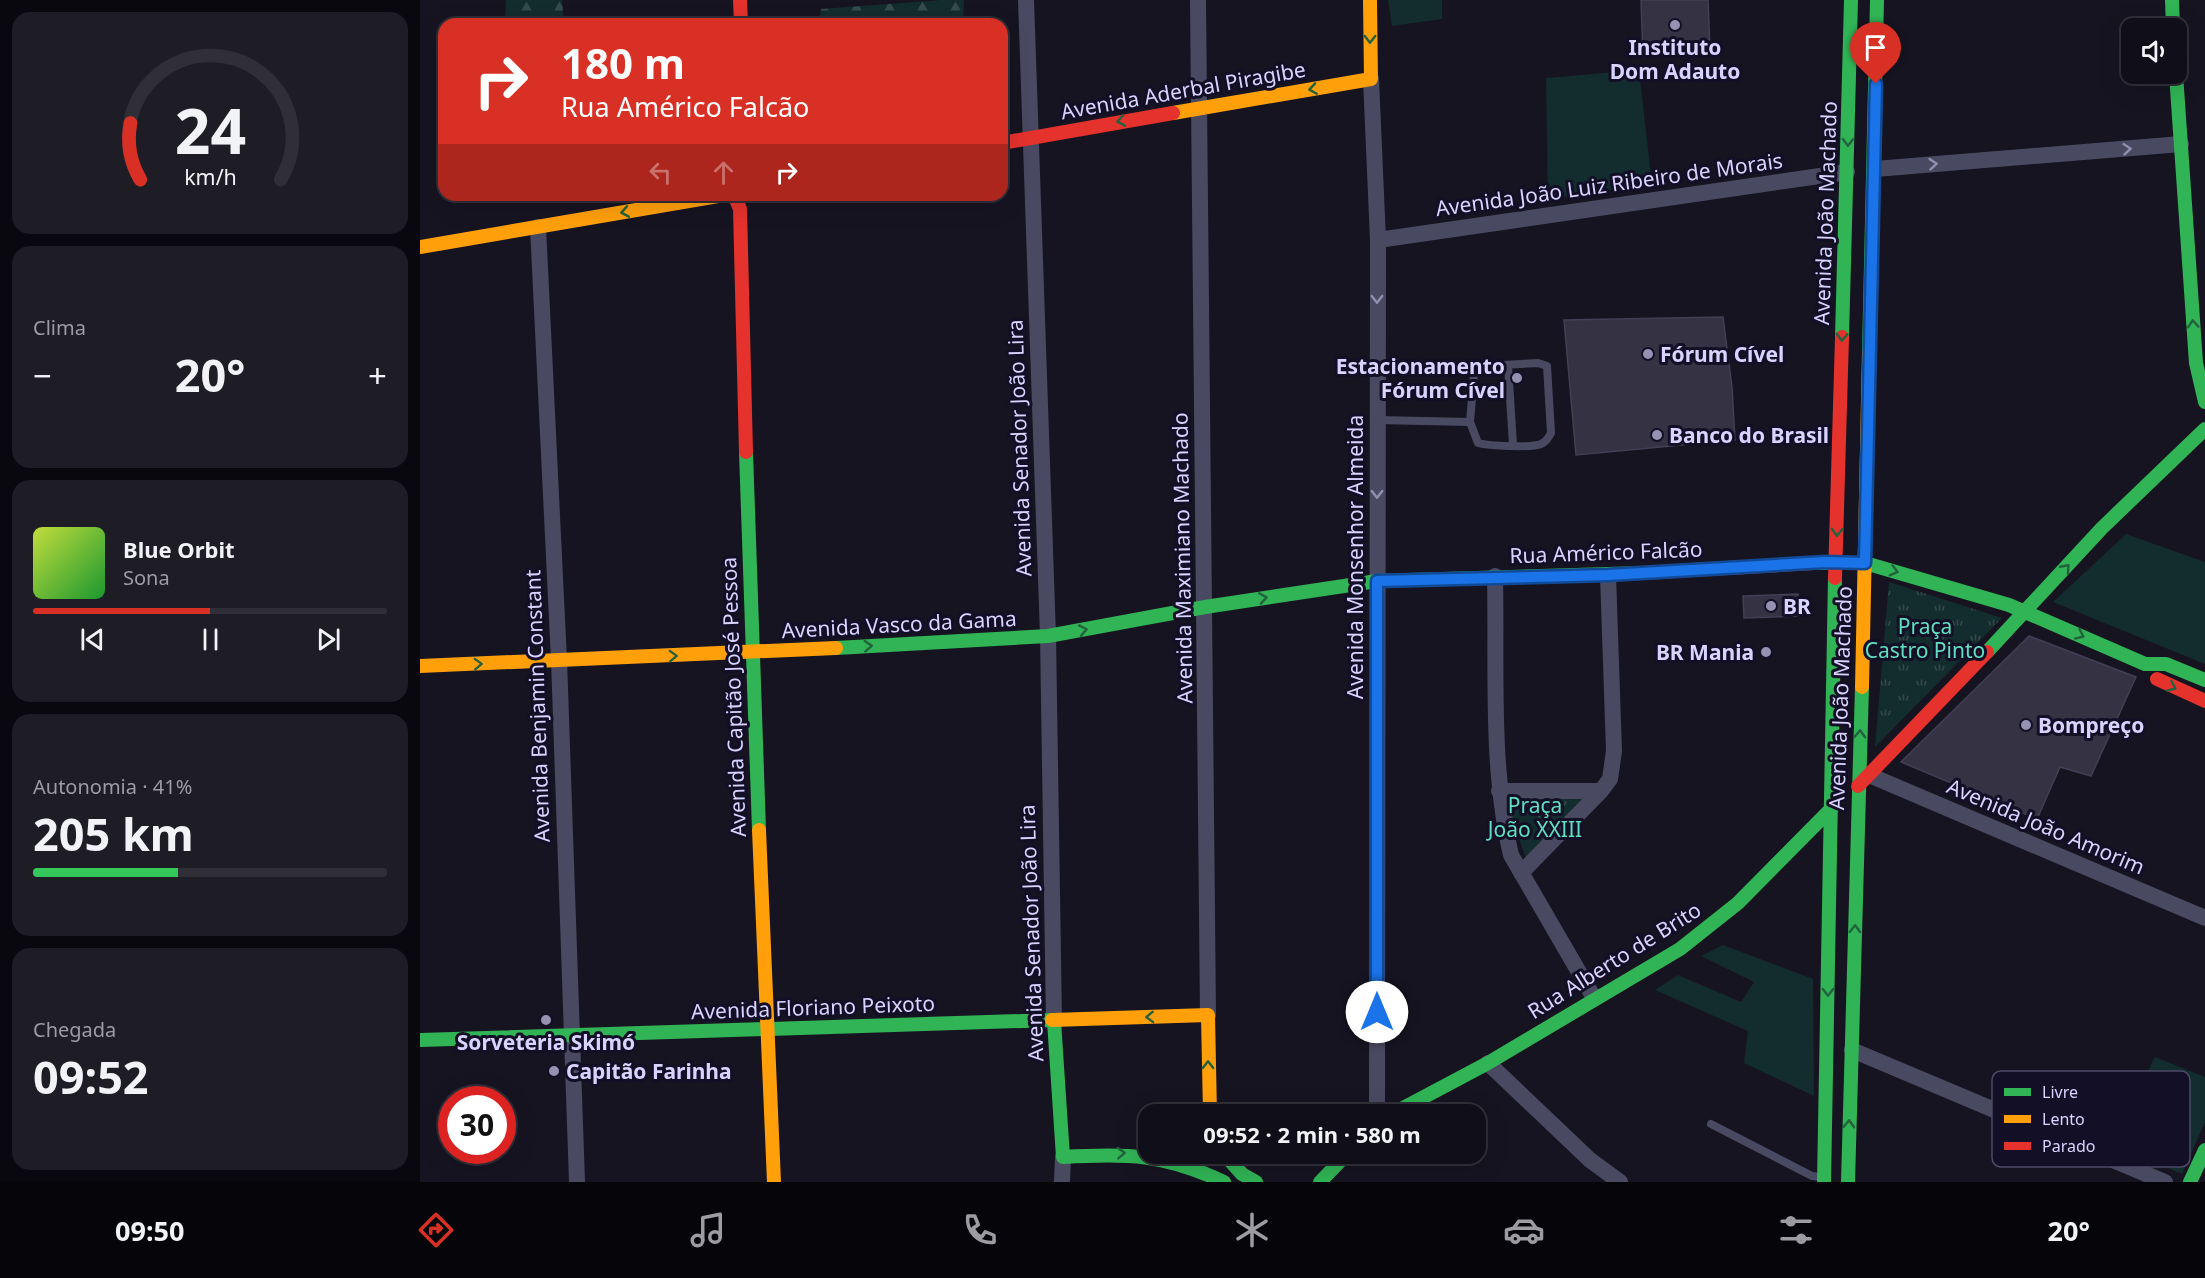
<!DOCTYPE html>
<html lang="pt">
<head>
<meta charset="utf-8">
<style>
	:root { --surface:#100f19; --page:#1e1d26; --text:#f1f3f6; --muted:#9c9ca2; --line:#302f38; --accent:#d93025 }
	body { margin:0; font-family:"Noto Sans",sans-serif; background:var(--page); color:var(--text); height:100vh; display:flex; flex-direction:column; font-size:22px; white-space:nowrap }
	* { box-sizing:border-box; margin:0 }
	p { font-size:20px; color:var(--muted) }
	.icon { flex:none; width:33px; height:33px; fill:none; stroke:currentColor; stroke-width:2; stroke-linecap:round; stroke-linejoin:round }
	.map { position:relative; flex:1; overflow:hidden }
	.panel { display:flex; flex-direction:column; gap:12px; padding:12px; background:#09080e; width:420px }
	.panel>* { flex:none }
	.top-card { position:absolute; left:18px; top:18px; width:570px; height:183px; border-radius:18px; box-shadow:0 6px 24px #0002,0 0 0 2px var(--line); background:#d93025; color:#fff; overflow:hidden }
	.buttons { position:absolute; left:1701px; top:18px; display:grid; gap:12px }
	.buttons a { display:grid; place-items:center; width:66px; height:66px; border-radius:12px; background:var(--surface); box-shadow:0 6px 24px #0002,0 0 0 2px var(--line); font-size:30px }
	.speed { position:absolute; left:18px; top:1086px; display:flex; gap:12px; font-size:30px; font-weight:700; text-align:center }
	.speed>* { display:grid; place-content:center; width:78px; height:78px; border-radius:50%; background:var(--surface); box-shadow:0 6px 24px #0002,0 0 0 2px var(--line); line-height:1 }
	.speed .limit { border:9px solid #d22; background:#fff; color:#111 }
	.pin { position:absolute; display:grid; place-items:center; width:51px; height:51px; color:#fff; margin:-62px -26px; border-radius:50% 50% 50% 0; rotate:-45deg; box-shadow:0 0 6px #0007 }
	.pin .icon { rotate:45deg }
	.me { position:absolute; width:66px; margin:-33px; rotate:0deg; stroke-linejoin:round; filter:drop-shadow(0 0 4px #0008) }
	.turn { display:flex; align-items:center; gap:21px; height:126px; padding:0 24px; font-size:27px }
	.turn .icon { width:78px; height:78px; stroke-width:2.5 }
	.turn b { display:block; font-size:42px; line-height:51px }
	.lanes { display:flex; align-items:center; height:57px; padding:0 24px; background:#0003; justify-content:center; gap:30px; direction:ltr }
	.lanes .off { opacity:.35 }
	.big { font-size:45px; font-weight:700; line-height:1.1 }
	.panel .tile { flex:1; display:flex; flex-direction:column; justify-content:center; gap:9px; min-width:0; padding:0 21px; border-radius:18px; background:var(--page) }
	.panel .dial { align-items:center; gap:0 }
	.dial svg { height:156px; overflow:visible; fill:none; stroke:var(--line); stroke-width:7; stroke-linecap:round; text-anchor:middle }
	.dial text { fill:var(--text); stroke:none }
	.song { display:flex; align-items:center; gap:18px }
	.cover { width:72px; height:72px; border-radius:9px; background:linear-gradient(135deg,hsl(70 70% 55%),hsl(130 70% 35%)) }
	.played { height:6px; border-radius:3px; background:linear-gradient(90deg,var(--accent) 50%,var(--line) 50%) }
	.keys { display:flex; justify-content:space-around; direction:ltr }
	.heat { display:flex; justify-content:space-between; align-items:center; font-size:33px; direction:ltr }
	.charge { height:9px; border-radius:4px; background:linear-gradient(90deg,#34c759 41%,var(--line) 0) }
	.trip { position:absolute; left:718px; top:1104px; width:348px; height:60px; border-radius:18px; background:var(--surface); box-shadow:0 6px 24px #0002,0 0 0 2px var(--line); font-weight:700; line-height:60px; text-align:center }
	.tabs { display:flex; height:96px; justify-content:space-around; align-items:center; background:#06060a; color:var(--muted) }
	.tabs .icon { width:42px; height:42px }
	.tabs .selected { color:var(--accent) }
	.tabs b { font-size:27px; color:var(--text) }
	main { display:flex; flex:1; min-height:0 }
	.map>svg:first-child { display:block }
	.green { fill:#132c2d }
	.forest { fill:url(#forest-firs) }
	.park { fill:url(#park-tufts) }
	.building { fill:#343243; stroke:#433f54; stroke-width:1.5 }
	.lines { fill:none; stroke-linecap:round; stroke-linejoin:round }
	.lane { stroke:#4a4962; stroke-width:8 }
	.street { stroke:#4a4962; stroke-width:16 }
	.fast { stroke:#30b455; stroke-width:14 }
	.slow { stroke:#ff9f0a; stroke-width:14 }
	.jam { stroke:#e5322d; stroke-width:14 }
	.oneway { stroke:#22623e }
	.oneway2 { stroke:#928eb0 }
	.route-casing { stroke:#114b97; stroke-width:15 }
	.route { stroke:#1a73e8; stroke-width:10 }
	.poi-dot { fill:#9591b1; stroke:#130f26; stroke-width:2 }
	.labels { text-anchor:middle; dominant-baseline:central; stroke-width:6; stroke-linejoin:round; paint-order:stroke }
	.poi-label { font-size:21px; font-weight:bold; fill:#d9d4ff; stroke:#130f26; text-anchor:start }
	.street-label { font-size:21px; fill:#d9d4ff; stroke:#130f26 }
	.park-label { font-size:21px; fill:#5fe0c0; stroke:#130f26 }
	.key { fill:#130f26; stroke:#4e4a67; stroke-width:1.5 }
	.key-label { font-size:16px; fill:#d9d4ff }
</style>
</head>
<body>
<main>
<section class="panel">
<div class="tile dial"><svg viewBox="0 0 100 80">
<path d="M14 69A42 42 0 1 1 86 69"/>
<path d="M14 69A42 42 0 0 1 9 40" stroke="#d93025"/>
<text x="50" y="56" font-size="32" font-weight="700">24</text>
<text x="50" y="72" font-size="11">km/h</text>
</svg></div>
<div class="tile"><p>Clima</p>
<div class="heat"><a>−</a><b class="big">20°</b><a>+</a></div>
</div>
<div class="tile">
<div class="song"><i class="cover"></i><div><b>Blue Orbit</b><p>Sona</p></div></div>
<div class="played"></div>
<div class="keys"><svg class="icon" aria-label="previous" viewBox="0 0 24 24"><path d="M18 5L8 12l10 7zM5 5v14"/></svg><svg class="icon" aria-label="pause" viewBox="0 0 24 24"><path d="M8 5v14M16 5v14"/></svg><svg class="icon" aria-label="next" viewBox="0 0 24 24"><path d="M6 5l10 7-10 7zM19 5v14"/></svg></div>
</div>
<div class="tile"><p>Autonomia · 41%</p><b class="big">205 km</b><div class="charge"></div></div>
<div class="tile"><p>Chegada</p><b class="big">09:52</b></div>
</section>
<div class="map">
<svg width="1785" height="1182" viewBox="0 0 1785 1182">
	<defs>
		<pattern id="forest-firs" width="22" height="20" patternUnits="userSpaceOnUse" patternTransform="scale(1.5)"><rect width="22" height="20" fill="#132c2d"/><path d="M5 1l3.5 6h-7zM16 11l3.5 6h-7z" fill="#354a4c"/></pattern>
		<pattern id="park-tufts" width="24" height="20" patternUnits="userSpaceOnUse" patternTransform="scale(1.5)"><rect width="24" height="20" fill="#132c2d"/><path d="M3 7l-1-3M5 7V3M7 7l1-3M15 17l-1-3M17 17v-4M19 17l1-3" fill="none" stroke="#354a4c"/></pattern>
	</defs>
	<rect width="100%" height="100%" fill="#161421"/>
	<path class="green" d="M968,0h54v19l-50,7z
		M1219,70l13,114 -104,15 -2,-121z
		M1706,534l79,28v102l-152,-62z
		M1303,945l90,34 1,117 -70,-33 4,-32 -93,-41 23,-15 63,27 13,-20 -53,-26z
		M1735,1057l50,20v45l-23,52 -71,-29z"/>
	<path class="forest" d="M86,0h56l2,24h-56l-3,-6z
		M522,0h22l-1,24h-144l2,-15z"/>
	<path class="park" d="M1469,582l113,36 -127,129z
		M1085,796l81,1 -60,62z"/>
	<path class="building" d="M1221,0h67l2,50 -67,7z
		M1303,317l9,70 3,53 -159,15 -12,-135z
		M1378,594l1,22 -55,2 -1,-22z
		M1609,636l107,41 -45,99 -31,-9 -23,52 -136,-57z"/>
	<g class="lines">
		<path class="lane" d="M1118,363l9,3 4,67c-2,4 -5,9 -10,11 -10,4 -52,2 -63,-1l-8,-21 4,-48 10,-8z
			M1088,365l5,80
			M957,420l93,2
			M1291,1124l101,52 9,1"/>
		<path class="street" d="M606,0l22,636 6,385
			M778,0l10,1015
			M951,79l7,161 -1,874
			M1455,169l306,-25
			M118,227l21,433 18,522
			M958,240l469,-68
			M1075,576c2,91 -5,191 16,279l83,143
			M1449,775l336,143
			M1079,791h102
			M1101,873l80,-82 9,-12 4,-28 -6,-176
			M1432,1050l313,132
			M1068,1063l102,97 30,22
			M642,1182l1,-25"/>
		<path class="fast" d="M1752,0l1,28
			M1756,74l20,289 9,39
			M1422,337l9,-337
			M1449,353l8,-353
			M326,452l13,378
			M1393,563h52l144,42 136,59h21l39,16
			M416,648l212,-12 157,-29 172,-26 264,-8
			M1567,652l115,-124 103,-99
			M634,1021l9,136c65,-4 101,-3 161,25
			M0,1040l632,-20
			M972,1114l96,-51 192,-114 58,-46 94,-95
			M804,1154l18,20 14,8
			M900,1182l27,-28
			M1404,1182l11,-604
			M1428,1182l14,-495
			M1770,1182l15,-32"/>
		<path class="slow" d="M753,113l198,-34 -1,-79
			M0,247l304,-52
			M0,666l416,-18
			M1442,687l7,-334
			M339,830l15,352
			M632,1020l156,-5 2,99"/>
		<path class="jam" d="M320,0l1,24
			M582,143l171,-30
			M314,195l6,14 6,243
			M1221,573l172,-10
			M1415,578l7,-241
			M1737,679l48,22
			M1438,786l129,-134"/>
	</g>
	<defs><path id="oneway-chevron" d="M-2-3.5L2.5 0L-2 3.5" fill="none" stroke-width="1.6" stroke-linecap="round" stroke-linejoin="round" transform="scale(1.5)"/></defs>
	<g class="oneway">
		<use href="#oneway-chevron" transform="translate(950 39) rotate(90)"/>
		<use href="#oneway-chevron" transform="translate(893 89) rotate(171)"/>
		<use href="#oneway-chevron" transform="translate(701 121) rotate(170)"/>
		<use href="#oneway-chevron" transform="translate(1428 142) rotate(91)"/>
		<use href="#oneway-chevron" transform="translate(205 212) rotate(170)"/>
		<use href="#oneway-chevron" transform="translate(1773 324) rotate(-94)"/>
		<use href="#oneway-chevron" transform="translate(1422 337) rotate(92)"/>
		<use href="#oneway-chevron" transform="translate(1417 532) rotate(92)"/>
		<use href="#oneway-chevron" transform="translate(1646 568) rotate(-48)"/>
		<use href="#oneway-chevron" transform="translate(1474 571) rotate(15)"/>
		<use href="#oneway-chevron" transform="translate(843 598) rotate(-9)"/>
		<use href="#oneway-chevron" transform="translate(663 630) rotate(-11)"/>
		<use href="#oneway-chevron" transform="translate(1660 635) rotate(24)"/>
		<use href="#oneway-chevron" transform="translate(448 646) rotate(-3)"/>
		<use href="#oneway-chevron" transform="translate(253 656) rotate(-2)"/>
		<use href="#oneway-chevron" transform="translate(58 664) rotate(-2)"/>
		<use href="#oneway-chevron" transform="translate(1752 687) rotate(23)"/>
		<use href="#oneway-chevron" transform="translate(1440 734) rotate(-88)"/>
		<use href="#oneway-chevron" transform="translate(1435 929) rotate(-89)"/>
		<use href="#oneway-chevron" transform="translate(1408 992) rotate(91)"/>
		<use href="#oneway-chevron" transform="translate(730 1017) rotate(178)"/>
		<use href="#oneway-chevron" transform="translate(788 1065) rotate(-90)"/>
		<use href="#oneway-chevron" transform="translate(1429 1124) rotate(-88)"/>
		<use href="#oneway-chevron" transform="translate(701 1153) rotate(-3)"/>
	</g>
	<g class="oneway2">
		<use href="#oneway-chevron" transform="translate(1707 149) rotate(-5)"/>
		<use href="#oneway-chevron" transform="translate(1513 164) rotate(-5)"/>
		<use href="#oneway-chevron" transform="translate(957 299) rotate(90)"/>
		<use href="#oneway-chevron" transform="translate(957 494) rotate(90)"/>
	</g>
	<g class="lines">
		<g class="route-casing">
			<path id="route" d="M957,1012v-431l231,-6 217,-13 40,1 11,-479"/>
		</g>
		<use href="#route" class="route"/>
	</g>
	<g class="poi-dot">
		<circle cx="1255" cy="25" r="6"/>
		<circle cx="1228" cy="354" r="6"/>
		<circle cx="1097" cy="378" r="6"/>
		<circle cx="1237" cy="435" r="6"/>
		<circle cx="1351" cy="606" r="6"/>
		<circle cx="1346" cy="652" r="6"/>
		<circle cx="1606" cy="725" r="6"/>
		<circle cx="126" cy="1020" r="6"/>
		<circle cx="134" cy="1071" r="6"/>
	</g>
	<g class="labels">
		<g class="poi-label">
			<text x="1255" y="47" text-anchor="middle">Instituto<tspan x="1255" dy="24">Dom Adauto</tspan></text>
			<text x="1240" y="354">Fórum Cível</text>
			<text x="1085" y="366" text-anchor="end">Estacionamento<tspan x="1085" dy="24">Fórum Cível</tspan></text>
			<text x="1249" y="435">Banco do Brasil</text>
			<text x="1363" y="606">BR</text>
			<text x="1334" y="652" text-anchor="end">BR Mania</text>
			<text x="1618" y="725">Bompreço</text>
			<text x="126" y="1042" text-anchor="middle">Sorveteria Skimó</text>
			<text x="146" y="1071">Capitão Farinha</text>
		</g>
		<g class="street-label">
			<text transform="translate(763 90) rotate(-10)">Avenida Aderbal Piragibe</text>
			<text transform="translate(1189 184) rotate(-8)">Avenida João Luiz Ribeiro de Morais</text>
			<text transform="translate(1405 213) rotate(-88)">Avenida João Machado</text>
			<text transform="translate(599 448) rotate(-92)">Avenida Senador João Lira</text>
			<text transform="translate(1186 552) rotate(-2)">Rua Américo Falcão</text>
			<text transform="translate(935 557) rotate(-90)">Avenida Monsenhor Almeida</text>
			<text transform="translate(762 558) rotate(-91)">Avenida Maximiano Machado</text>
			<text transform="translate(479 624) rotate(-3)">Avenida Vasco da Gama</text>
			<text transform="translate(313 697) rotate(-92)">Avenida Capitão José Pessoa</text>
			<text transform="translate(1420 698) rotate(-88)">Avenida João Machado</text>
			<text transform="translate(117 706) rotate(-92)">Avenida Benjamin Constant</text>
			<text transform="translate(1626 826) rotate(23)">Avenida João Amorim</text>
			<text transform="translate(611 933) rotate(-92)">Avenida Senador João Lira</text>
			<text transform="translate(1194 960) rotate(-32)">Rua Alberto de Brito</text>
			<text transform="translate(393 1007) rotate(-2)">Avenida Floriano Peixoto</text>
		</g>
		<g class="park-label">
			<text x="1505" y="626">Praça<tspan x="1505" dy="24">Castro Pinto</tspan></text>
			<text x="1115" y="805">Praça<tspan x="1115" dy="24">João XXIII</tspan></text>
		</g>
	</g>
	<rect x="1572" y="1071" width="198" height="96" rx="9" class="key"/>
	<rect x="1584" y="1088" width="27" height="8" fill="#30b455"/>
	<rect x="1584" y="1115" width="27" height="8" fill="#ff9f0a"/>
	<rect x="1584" y="1142" width="27" height="8" fill="#e5322d"/>
	<g class="key-label">
		<text x="1622" y="1098">Livre</text>
		<text x="1622" y="1125">Lento</text>
		<text x="1622" y="1152">Parado</text>
	</g>
</svg>
<div class="buttons">
<a><svg class="icon" aria-label="sound" viewBox="0 0 24 24"><path d="M4 9h4l5-4v14l-5-4H4zM17 9q2 3 0 6"/></svg></a>
</div>
<div class="speed"><div class="limit">30</div></div>
<div class="pin" style="left:1456px;top:84px;background:#d93025"><svg class="icon" aria-label="arrive" viewBox="0 0 24 24"><path d="M6 21V4h12l-3 4 3 4H6"/></svg></div>
<svg class="me" style="left:957px;top:1012px" viewBox="-20 -20 40 40"><circle r="19" fill="#fff"/><path d="M0-13L10 11 0 6-10 11z" fill="#1a73e8"/></svg>
<div class="trip">09:52 · 2 min · 580 m</div>
<div class="top-card">
<div class="turn"><svg class="icon" aria-label="right" viewBox="0 0 24 24"><path d="M7 20v-9h11M14 6l5 5-5 5"/></svg><div><b>180 m</b>Rua Américo Falcão</div></div>
<div class="lanes"><svg class="icon off" aria-label="left" viewBox="0 0 24 24"><path d="M17 20v-9H6M10 6l-5 5 5 5"/></svg><svg class="icon off" aria-label="ahead" viewBox="0 0 24 24"><path d="M12 20V5M6 11l6-6 6 6"/></svg><svg class="icon" aria-label="right" viewBox="0 0 24 24"><path d="M7 20v-9h11M14 6l5 5-5 5"/></svg></div>
</div>
</div>
</main>
<nav class="tabs">
<b>09:50</b>
<svg class="icon selected" aria-label="directions" viewBox="0 0 24 24"><path d="M12 3l9 9-9 9-9-9zM9 14v-3h6M13 9l2 2-2 2"/></svg>
<svg class="icon" aria-label="music" viewBox="0 0 24 24"><path d="M9 18V5l10-2v13"/><circle cx="6" cy="18" r="3"/><circle cx="16" cy="16" r="3"/></svg>
<svg class="icon" aria-label="phone" viewBox="0 0 24 24"><path d="M5 4h4l2 5-3 2q2 4 5 5l2-3 5 2v4C11 20 4 13 5 4z"/></svg>
<svg class="icon" aria-label="climate" viewBox="0 0 24 24"><path d="M12 3v18M4 7l16 10M4 17L20 7"/></svg>
<svg class="icon" aria-label="car" viewBox="0 0 24 24"><path d="M5 17H2v-5l4-1 3-4h7l3 4 3 1v5h-3M9 17h6M6 11h13"/><circle cx="7" cy="17" r="2"/><circle cx="17" cy="17" r="2"/></svg>
<svg class="icon" aria-label="filters" viewBox="0 0 24 24"><path d="M4 7h16M4 17h16"/><circle cx="9" cy="7" r="2"/><circle cx="15" cy="17" r="2"/></svg>
<b>20°</b>
</nav>
</body>
</html>
